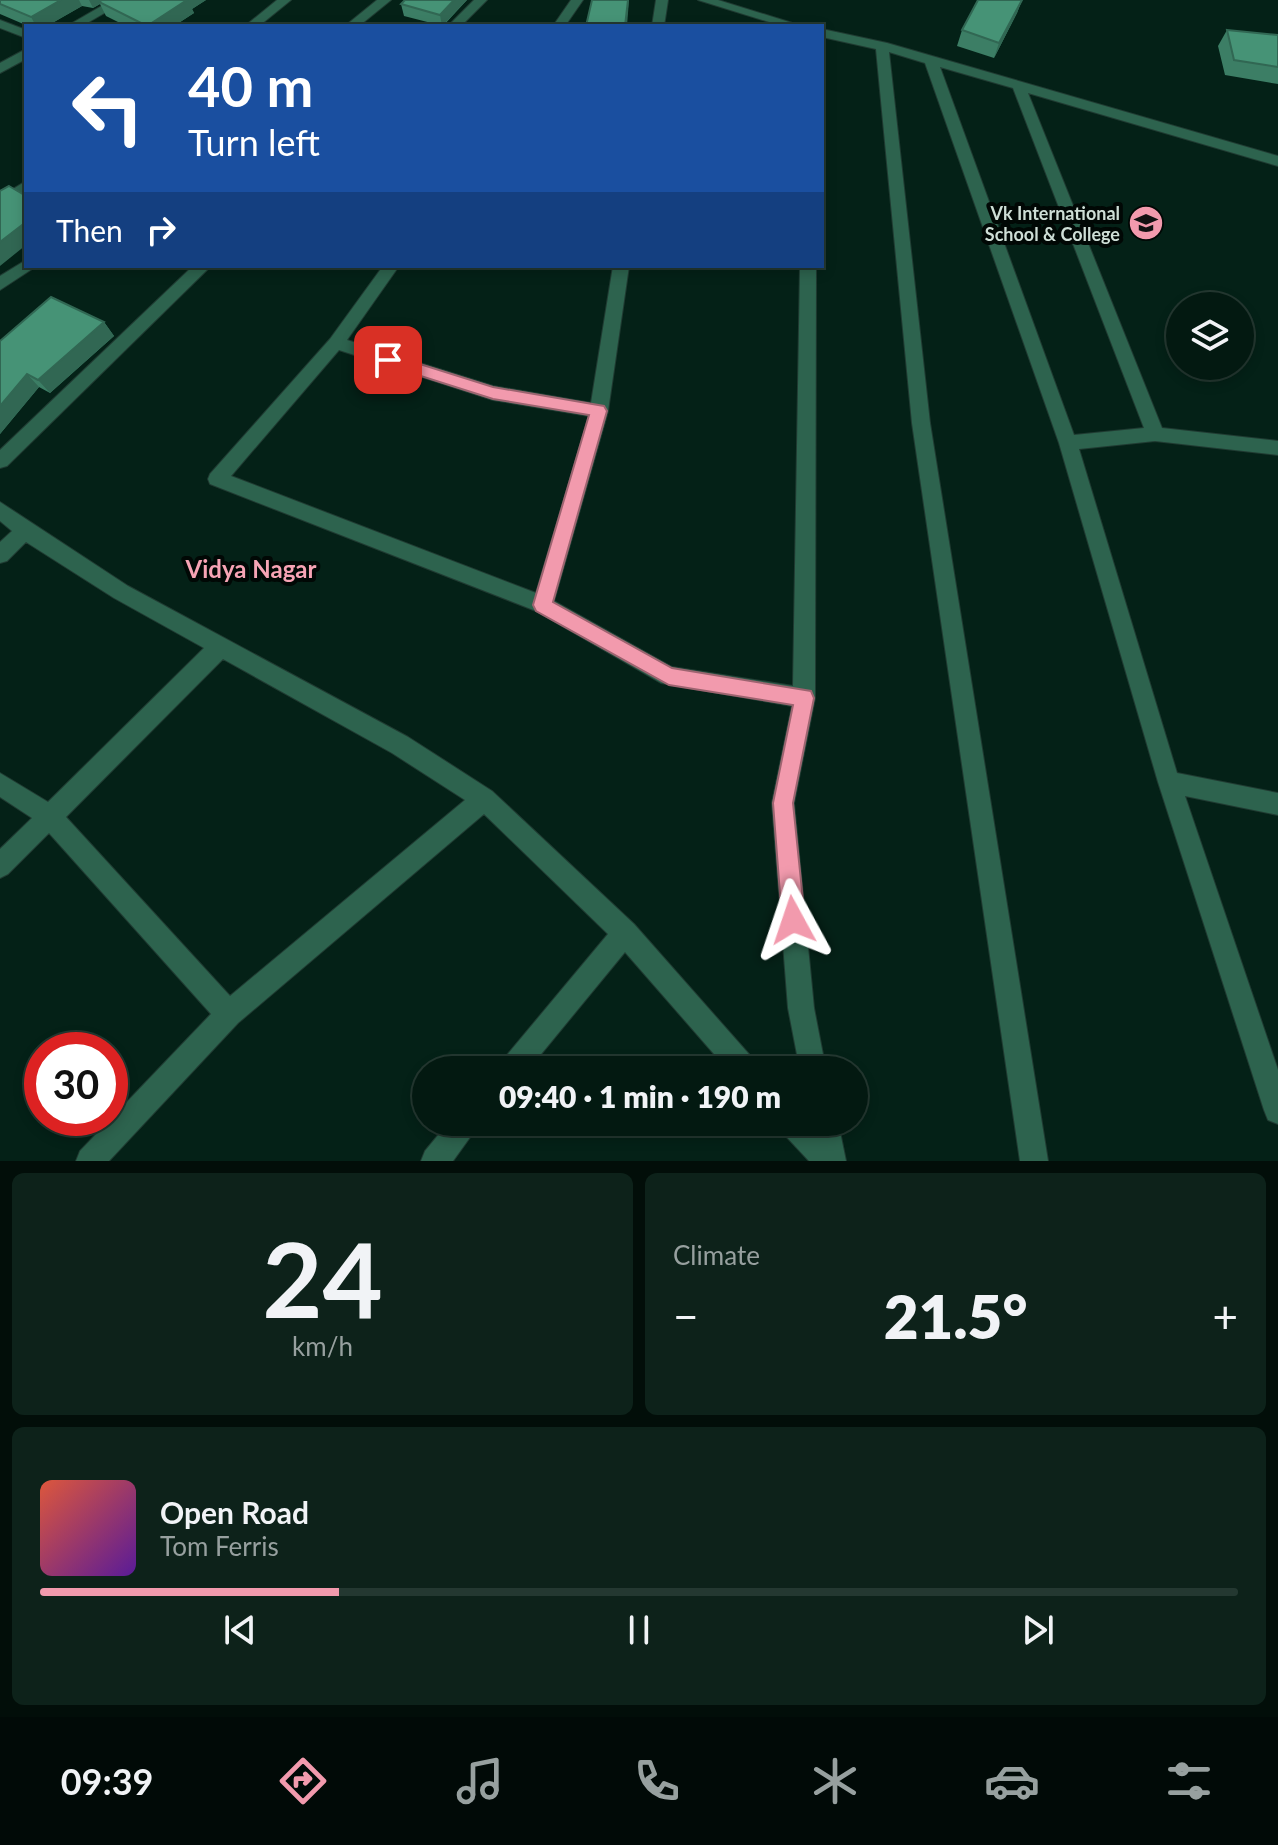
<!DOCTYPE html>
<html lang="en">
<head>
<meta charset="utf-8">
<style>
	:root { --surface:#031911; --page:#0d221a; --text:#f1f3f6; --muted:#97a09f; --line:#243831; --accent:#f29aad }
	body { margin:0; font-family:Lato,sans-serif; background:var(--page); color:var(--text); height:100vh; display:flex; flex-direction:column; font-size:30px; white-space:nowrap }
	* { box-sizing:border-box; margin:0 }
	p { font-size:26px; color:var(--muted) }
	.icon { flex:none; width:44px; height:44px; fill:none; stroke:currentColor; stroke-width:2; stroke-linecap:round; stroke-linejoin:round }
	.map { position:relative; height:1161px; overflow:hidden }
	.panel { display:flex; flex-direction:column; gap:12px; padding:12px; background:#020e09; flex:1 }
	.panel>* { flex:none }
	.guide { position:absolute; left:24px; top:24px; width:800px; height:244px; border-radius:0px; box-shadow:0 4px 12px #0003,0 0 0 2px var(--line); background:#1a4fa0; color:#fff; overflow:hidden }
	.tools { position:absolute; left:1166px; top:292px; display:grid; gap:16px }
	.tools a { display:grid; place-items:center; width:88px; height:88px; border-radius:50%; background:var(--surface); box-shadow:0 4px 12px #0003,0 0 0 2px var(--line); font-size:40px }
	.speed { position:absolute; left:24px; top:1032px; display:flex; gap:16px; font-size:40px; font-weight:700; text-align:center }
	.speed>* { display:grid; place-content:center; width:104px; height:104px; border-radius:50%; background:var(--surface); box-shadow:0 4px 12px #0003,0 0 0 2px var(--line); line-height:1 }
	.speed .limit { border:12px solid #d22; background:#fff; color:#111 }
	.pin { position:absolute; display:grid; place-items:center; width:68px; height:68px; color:#fff; margin:-34px; border-radius:16px; box-shadow:0 4px 12px #0006 }
	.me { position:absolute; width:88px; margin:-44px; rotate:355deg; stroke-linejoin:round; filter:drop-shadow(0 0 6px #0008) }
	.turn { display:flex; align-items:center; gap:28px; height:168px; padding:0 32px; font-size:36px }
	.turn .icon { width:104px; height:104px; stroke-width:2.5 }
	.turn b { display:block; font-size:56px; line-height:68px }
	.then { display:flex; align-items:center; height:76px; padding:0 32px; background:#0003; gap:16px; font-size:30px }
	.big { font-size:60px; font-weight:800; line-height:1.1 }
	.panel .card { flex:1; display:flex; flex-direction:column; justify-content:center; gap:12px; min-width:0; padding:0 28px; border-radius:12px; background:var(--page) }
	.panel .dial { align-items:center; gap:0 }
	.dial b { font-size:104px; line-height:1 }
	.song { display:flex; align-items:center; gap:24px }
	.cover { width:96px; height:96px; border-radius:12px; background:linear-gradient(135deg,hsl(10 70% 55%),hsl(270 70% 35%)) }
	.played { height:8px; border-radius:4px; background:linear-gradient(90deg,var(--accent) 25%,var(--line) 25%) }
	.keys { display:flex; justify-content:space-around; direction:ltr }
	.heat { display:flex; justify-content:space-between; align-items:center; font-size:44px; direction:ltr }
	.panel .tiles { flex:1; display:grid; gap:12px; grid-template-columns:1fr 1fr }
	.card:last-child { grid-column:span 2 }
	.trip { position:absolute; left:412px; top:1056px; width:456px; height:80px; border-radius:40px; background:var(--surface); box-shadow:0 4px 12px #0003,0 0 0 2px var(--line); font-weight:800; line-height:80px; text-align:center }
	.dock { display:flex; height:128px; justify-content:space-around; align-items:center; background:#010a07; color:var(--muted) }
	.dock .icon { width:56px; height:56px }
	.dock .on { color:var(--accent) }
	.dock b { font-size:36px; color:var(--text) }
	.map>svg:first-child { display:block }
	.lines { fill:none; stroke-linecap:round; stroke-linejoin:round }
	.minor-casing { stroke:#203b32; stroke-width:2 }
	.minor { fill:#2d634e; fill-rule:evenodd }
	.wall { fill:#3c7e65 }
	.shaded-wall { fill:#316753 }
	.building { fill:#469376; stroke:#316753; stroke-width:2 }
	.route { fill:#f29aad; stroke:#9d6470; stroke-width:2 }
	.labels { text-anchor:middle; dominant-baseline:central; stroke-width:8; stroke-linejoin:round; paint-order:stroke }
	.far-poi-label { font-size:18px; font-weight:bold; fill:#ceded6; stroke:#010805; text-anchor:end }
	.neighbourhood-label { font-size:24px; font-weight:bold; fill:#f7a4b5; stroke:#010805 }
</style>
</head>
<body>
<div class="map">
<svg width="1278" height="1161" viewBox="0 0 1278 1161">
	<rect width="100%" height="100%" fill="#042117"/>
	<g class="lines">
		<g class="minor-casing">
			<path id="minor" d="M112,0h15l-45,26h-15z
				M277,0h14l-32,26h-14z
				M377,0h14l-32,26h-14z
				M474,0h13l-26,26h-13z
				M571,0h12l-18,26h-12z
				M656,0h12l-4,26h-12z
				M698,0h20l84,26h-20z
				M0,20l26,10v8l-26,-10z
				M822,29l65,14 391,113v10l-250,-73 134,335 116,13v14l-123,-14 -76,8 98,324 101,20v22l-93,-19 93,274v54l-10,-4 -4,-10 -106,-328 -99,-339 -134,-380 -36,-11 41,371 118,738h-28l-108,-738 -36,-374 -54,-12zM940,67l73,21 131,340 -70,7z
				M26,49v10l-26,14v-10z
				M26,181v12l-26,16v-12z
				M26,260v6h7l-1,3 -32,21v-14z
				M193,266h18l-204,200 -7,2v-18z
				M383,266h16l-52,74 146,46 98,17 22,-137h16l-21,145 -54,190 118,66 121,19 7,-420h16l-1,432 -21,105 20,205 12,62h-26l-12,-62 -16,-205 20,-97 -131,-23 -125,-72 -326,-127 -2,-5 2,-5 120,-135zM339,350l154,50 96,16 -53,177 -305,-117z
				M0,502l128,84 280,151 84,54 142,133 121,137 4,9h-31l-103,-118 -97,118h-30l4,-9 106,-127 -124,-120 -246,209 -129,138h-33l4,-10 131,-137 -162,-181 -41,41 -8,4v-29l32,-31 -32,-21v-24l48,29 156,-154 -90,-50 -88,-56 -19,19 -7,2v-21l12,-11 -12,-10zM223,659l169,94 73,47 -235,196 -164,-179z
				M449,1122h32l-28,39h-32l4,-10z
				M778,1122h60l8,39h-37l-27,-29z"/>
		</g>
		<use href="#minor" class="minor"/>
	</g>
	<path class="wall" d="M0,0h206l-14,9 2,4 -20,13h-48l-20,-10 -6,-12 -7,4 -11,-2 -35,20h-19l-28,-12z
		M467,0l-24,26 -39,-10 -3,-12z
		M1022,0l-5,13 -23,45 -37,-12 5,-16z
		M1227,30l51,5v49l-53,-9 -7,-29z
		M104,322l10,14 -64,57 -11,-6 -39,47v-93z"/>
	<path class="shaded-wall" d="M61,0h18l3,6 -35,20h-11l-5,-9z
		M89,0h18l-8,2 1,2 -7,4z
		M184,0h22l-14,9 2,4 -20,13h-27z
		M454,0h13l-25,26 -2,-11z
		M628,0h1l-2,26h-2z
		M1022,0l-5,13 -23,45 5,-15z
		M26,222v23l-26,21v-24z
		M104,322l10,14 -64,57 -12,-13z
		M27,374l12,13 -39,47v-28z"/>
	<path class="building" d="M0,0h61l-30,17 -31,-13z
		M102,0h85l-40,26 -48,-24z
		M405,0h49l-14,15 -39,-11z
		M592,0h36l-3,26h-39z
		M978,0h44l-23,43 -37,-13z
		M1227,30l51,5v32l-44,-7z
		M9,186l17,10v26l-26,20v-51z
		M51,297l53,25 -66,58 -11,-6 -27,32v-65z"/>
	<path class="route" d="M388,354l105,33 111,19 3,5 -54,191 119,66 139,23 3,7 -21,105 12,117 -4,8 -8,3 -7,-3 -4,-8 -9,-117 20,-98 -124,-20 -133,-74 -3,-6 56,-190 -96,-16 -110,-35 -2,-4z"/>
	<defs>
		<g id="university-disc" transform="scale(1.8)"><circle r="9.5" fill="#f29aad" stroke="#010805"/><path d="M0-5L7-2L0 1L-7-2ZM-4 1L0 2.5L4 1V4Q0 6-4 4Z" fill="#111"/></g>
	</defs>
	<g fill-rule="evenodd">
		<use href="#university-disc" x="1146" y="223"/>
	</g>
	<g class="labels">
		<g class="far-poi-label">
			<text x="1120" y="213">Vk International<tspan x="1120" dy="21">School &amp; College</tspan></text>
		</g>
		<g class="neighbourhood-label">
			<text x="251" y="568">Vidya Nagar</text>
		</g>
	</g>
</svg>
<div class="tools">
<a><svg class="icon" aria-label="layers" viewBox="0 0 24 24"><path d="M12 4l9 5-9 5-9-5zM3 14l9 5 9-5"/></svg></a>
</div>
<div class="speed"><div class="limit">30</div></div>
<div class="pin" style="left:388px;top:360px;background:#d93025"><svg class="icon" aria-label="arrive" viewBox="0 0 24 24"><path d="M6 21V4h12l-3 4 3 4H6"/></svg></div>
<svg class="me" style="left:793px;top:920px" viewBox="-20 -20 40 40"><path d="M0-17L14 15 0 8-14 15z" fill="#f29aad" stroke="#fff" stroke-width="4"/></svg>
<div class="trip">09:40 · 1 min · 190 m</div>
<div class="guide">
<div class="turn"><svg class="icon" aria-label="left" viewBox="0 0 24 24"><path d="M17 20v-9H6M10 6l-5 5 5 5"/></svg><div><b>40 m</b>Turn left</div></div>
<div class="then">Then<svg class="icon" aria-label="right" viewBox="0 0 24 24"><path d="M7 20v-9h11M14 6l5 5-5 5"/></svg></div>
</div>
</div>
<section class="panel">
<div class="tiles">
<div class="card dial"><b>24</b><p>km/h</p></div>
<div class="card"><p>Climate</p>
<div class="heat"><a>−</a><b class="big">21.5°</b><a>+</a></div>
</div>
<div class="card">
<div class="song"><i class="cover"></i><div><b>Open Road</b><p>Tom Ferris</p></div></div>
<div class="played"></div>
<div class="keys"><svg class="icon" aria-label="previous" viewBox="0 0 24 24"><path d="M18 5L8 12l10 7zM5 5v14"/></svg><svg class="icon" aria-label="pause" viewBox="0 0 24 24"><path d="M8 5v14M16 5v14"/></svg><svg class="icon" aria-label="next" viewBox="0 0 24 24"><path d="M6 5l10 7-10 7zM19 5v14"/></svg></div>
</div>
</div>
</section>
<nav class="dock">
<b>09:39</b>
<svg class="icon on" aria-label="directions" viewBox="0 0 24 24"><path d="M12 3l9 9-9 9-9-9zM9 14v-3h6M13 9l2 2-2 2"/></svg>
<svg class="icon" aria-label="music" viewBox="0 0 24 24"><path d="M9 18V5l10-2v13"/><circle cx="6" cy="18" r="3"/><circle cx="16" cy="16" r="3"/></svg>
<svg class="icon" aria-label="phone" viewBox="0 0 24 24"><path d="M5 4h4l2 5-3 2q2 4 5 5l2-3 5 2v4C11 20 4 13 5 4z"/></svg>
<svg class="icon" aria-label="climate" viewBox="0 0 24 24"><path d="M12 3v18M4 7l16 10M4 17L20 7"/></svg>
<svg class="icon" aria-label="car" viewBox="0 0 24 24"><path d="M5 17H2v-5l4-1 3-4h7l3 4 3 1v5h-3M9 17h6M6 11h13"/><circle cx="7" cy="17" r="2"/><circle cx="17" cy="17" r="2"/></svg>
<svg class="icon" aria-label="filters" viewBox="0 0 24 24"><path d="M4 7h16M4 17h16"/><circle cx="9" cy="7" r="2"/><circle cx="15" cy="17" r="2"/></svg>
</nav>
</body>
</html>
